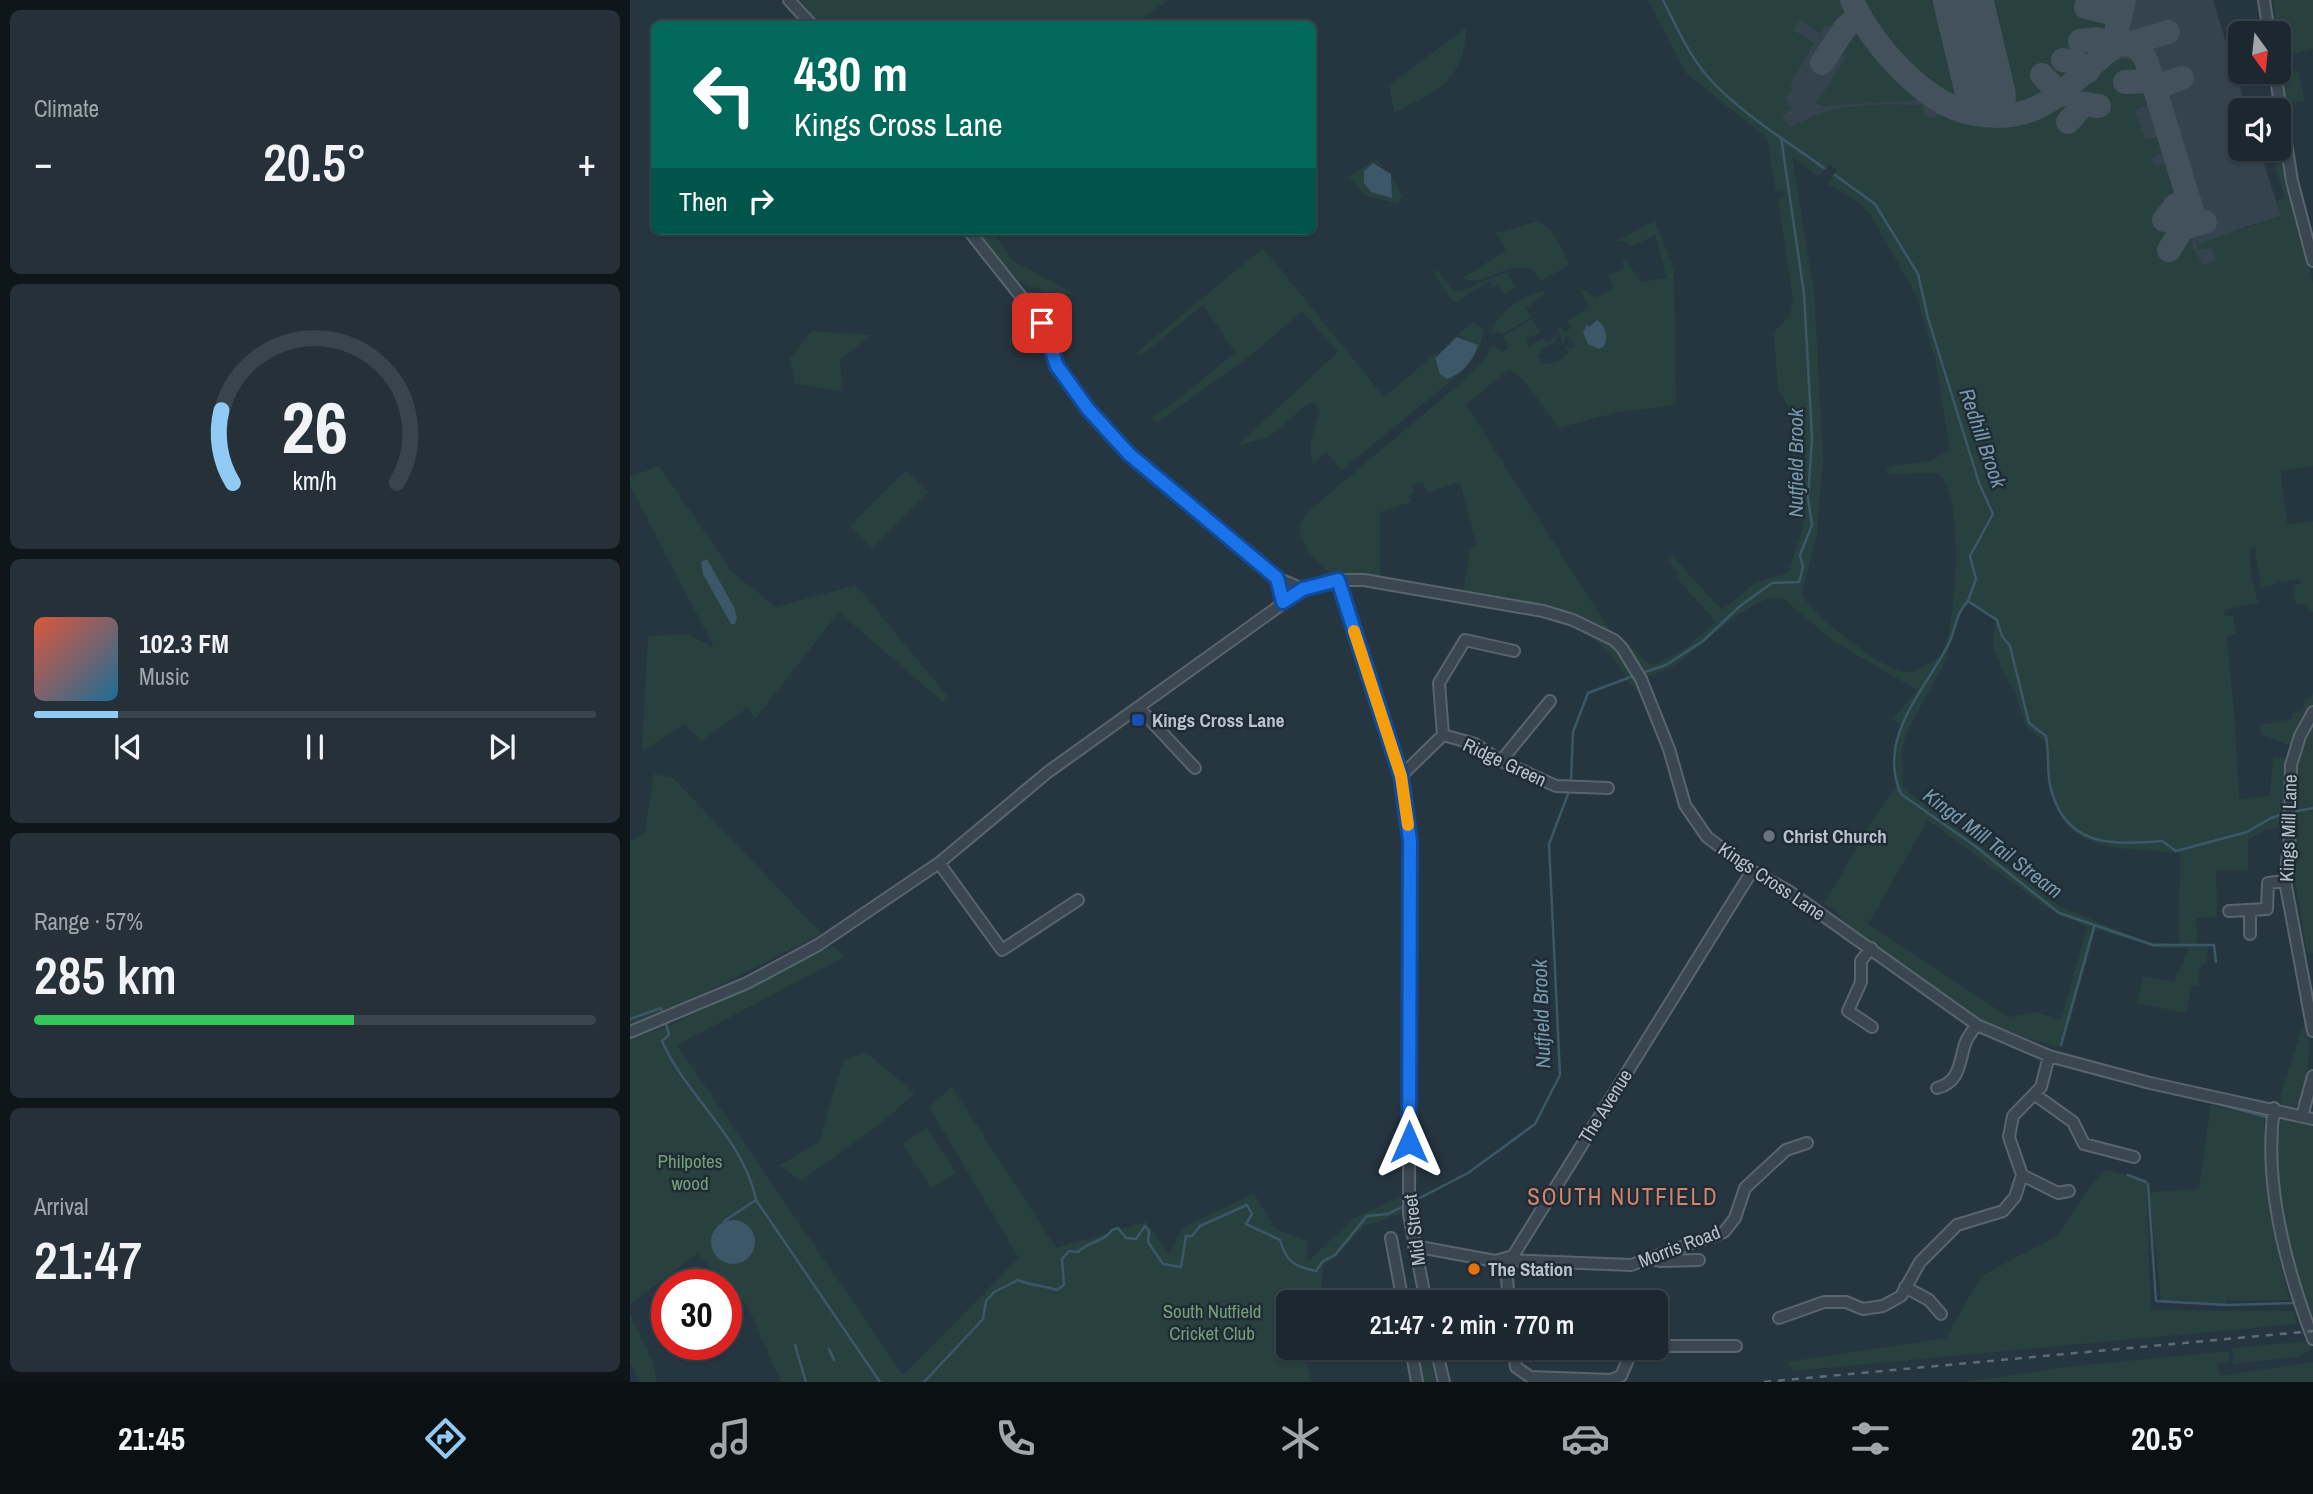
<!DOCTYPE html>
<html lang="en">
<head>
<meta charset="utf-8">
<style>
	:root { --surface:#1c2830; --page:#253038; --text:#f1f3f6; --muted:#a0a6ab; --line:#3a444c; --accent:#91caf5 }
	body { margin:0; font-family:"Archivo Narrow",sans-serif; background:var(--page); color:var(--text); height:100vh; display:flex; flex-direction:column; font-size:26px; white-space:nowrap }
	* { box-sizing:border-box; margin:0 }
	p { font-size:23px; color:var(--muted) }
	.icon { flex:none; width:38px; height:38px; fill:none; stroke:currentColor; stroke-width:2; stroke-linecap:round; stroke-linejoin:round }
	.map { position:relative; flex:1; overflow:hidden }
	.side { display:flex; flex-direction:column; gap:10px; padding:10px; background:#0f161a; width:630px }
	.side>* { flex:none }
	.banner { position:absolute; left:21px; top:21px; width:665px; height:214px; border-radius:10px; box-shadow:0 2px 5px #0004,0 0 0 2px var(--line); background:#00695c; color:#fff; overflow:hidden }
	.needle { width:46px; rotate:165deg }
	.controls { position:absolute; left:1598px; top:21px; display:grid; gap:14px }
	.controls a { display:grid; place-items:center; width:63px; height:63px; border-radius:10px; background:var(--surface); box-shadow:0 2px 5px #0004,0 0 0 2px var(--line); font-size:35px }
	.speed { position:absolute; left:21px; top:1269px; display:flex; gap:14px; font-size:35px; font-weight:700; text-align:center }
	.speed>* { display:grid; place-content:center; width:91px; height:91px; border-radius:50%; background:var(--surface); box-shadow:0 2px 5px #0004,0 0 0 2px var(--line); line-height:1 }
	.speed .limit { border:10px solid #d22; background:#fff; color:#111 }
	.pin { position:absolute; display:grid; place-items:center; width:60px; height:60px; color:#fff; margin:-30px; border-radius:14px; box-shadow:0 4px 10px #0006 }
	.me { position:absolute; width:77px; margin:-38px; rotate:0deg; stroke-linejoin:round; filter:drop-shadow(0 0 5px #0008) }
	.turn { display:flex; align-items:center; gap:24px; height:147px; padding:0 28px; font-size:32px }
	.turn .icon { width:91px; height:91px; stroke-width:2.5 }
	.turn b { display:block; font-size:49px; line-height:60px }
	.then { display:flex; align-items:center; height:66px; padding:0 28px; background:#0003; gap:14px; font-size:26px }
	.big { font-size:52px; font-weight:600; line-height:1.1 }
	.side .card { flex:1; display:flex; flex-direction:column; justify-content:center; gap:10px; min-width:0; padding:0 24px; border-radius:10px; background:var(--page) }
	.side .dial { align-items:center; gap:0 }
	.dial svg { height:182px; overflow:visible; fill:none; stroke:var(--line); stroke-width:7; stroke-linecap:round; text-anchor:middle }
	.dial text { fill:var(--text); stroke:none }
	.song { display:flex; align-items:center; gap:21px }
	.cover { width:84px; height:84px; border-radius:10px; background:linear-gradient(135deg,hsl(10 70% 55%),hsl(200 70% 35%)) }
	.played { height:7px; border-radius:4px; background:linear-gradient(90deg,var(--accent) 15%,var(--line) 15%) }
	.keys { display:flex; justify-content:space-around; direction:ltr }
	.heat { display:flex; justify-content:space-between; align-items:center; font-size:38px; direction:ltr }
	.charge { height:10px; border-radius:5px; background:linear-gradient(90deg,#34c759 57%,var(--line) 0) }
	.trip { position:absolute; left:646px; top:1290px; width:392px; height:70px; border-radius:10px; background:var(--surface); box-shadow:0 2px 5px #0004,0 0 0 2px var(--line); font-weight:600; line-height:70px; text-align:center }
	.tab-bar { display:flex; height:112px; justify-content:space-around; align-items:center; background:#0b1013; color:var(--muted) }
	.tab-bar .icon { width:49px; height:49px }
	.tab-bar .current { color:var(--accent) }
	.tab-bar b { font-size:32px; color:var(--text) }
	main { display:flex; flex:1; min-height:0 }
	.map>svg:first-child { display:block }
	.airport { fill:#34434d }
	.green { fill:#28413f; fill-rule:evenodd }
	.water { fill:#3c5768 }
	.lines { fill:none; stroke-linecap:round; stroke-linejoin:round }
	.stream { stroke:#3c5768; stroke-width:2.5 }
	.taxiway { stroke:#42515c; stroke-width:24 }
	.runway { stroke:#42515c; stroke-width:60 }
	.street-casing { stroke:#58656d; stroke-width:14 }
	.street { stroke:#3a4750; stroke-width:10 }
	.rail { stroke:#5d6c77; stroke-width:2.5; stroke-dasharray:7 7; stroke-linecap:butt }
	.route-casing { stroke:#114b97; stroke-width:18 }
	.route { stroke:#1a73e8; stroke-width:12 }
	.slow { stroke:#f59e0b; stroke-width:12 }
	.transit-dot { fill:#1a4fb4; stroke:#1f2c35; stroke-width:2.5 }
	.worship-dot { fill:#6b7280; stroke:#1f2c35; stroke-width:2.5 }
	.food-dot { fill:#e8710a; stroke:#1f2c35; stroke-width:2.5 }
	.labels { text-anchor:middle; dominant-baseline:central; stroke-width:5; stroke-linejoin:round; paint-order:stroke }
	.poi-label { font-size:19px; font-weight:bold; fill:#b7c2ca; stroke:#1f2c35; text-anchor:start }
	.street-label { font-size:19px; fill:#b7c2ca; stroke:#1f2c35 }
	.park-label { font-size:19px; fill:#769f78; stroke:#1f2c35 }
	.water-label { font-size:21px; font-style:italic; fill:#7898ac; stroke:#1f2c35 }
	.quarter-label { font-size:23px; letter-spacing:2px; fill:#d3846a; stroke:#1f2c35 }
</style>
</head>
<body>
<main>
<section class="side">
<div class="card"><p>Climate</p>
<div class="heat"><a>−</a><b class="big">20.5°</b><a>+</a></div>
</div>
<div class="card dial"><svg viewBox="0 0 100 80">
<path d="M14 69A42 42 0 1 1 86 69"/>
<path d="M14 69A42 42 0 0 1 9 37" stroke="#91caf5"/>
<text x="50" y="56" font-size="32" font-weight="700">26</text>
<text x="50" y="72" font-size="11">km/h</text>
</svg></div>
<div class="card">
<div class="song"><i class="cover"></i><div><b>102.3 FM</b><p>Music</p></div></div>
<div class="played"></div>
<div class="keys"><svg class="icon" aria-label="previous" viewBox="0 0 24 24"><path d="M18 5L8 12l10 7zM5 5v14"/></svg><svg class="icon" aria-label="pause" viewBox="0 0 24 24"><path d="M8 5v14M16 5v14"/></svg><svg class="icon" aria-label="next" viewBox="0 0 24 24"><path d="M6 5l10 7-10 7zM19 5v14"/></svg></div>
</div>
<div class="card"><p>Range · 57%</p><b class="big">285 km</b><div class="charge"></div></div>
<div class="card"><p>Arrival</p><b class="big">21:47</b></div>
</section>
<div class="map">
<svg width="1683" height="1382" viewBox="0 0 1683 1382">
	<rect width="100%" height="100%" fill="#263640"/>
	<path class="airport" d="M1046,0h537l34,110h-7v39h19l22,67 -45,14 -20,31 -13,4 4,27 106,-9v183l-33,4 7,55 -360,-238 -90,-118 -25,-15z"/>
	<path class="green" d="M170,0h368l-34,24h-314z
		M1018,0h197l2,12 -10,14h-12l-5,7 -20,-13 -7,10 21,13 -25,43 4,3 -8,9 6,11 -9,7 9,12c39,-27 87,-24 132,-23l1,9 6,4 19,-7c13,5 28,14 42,15 30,3 64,-16 86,-35l3,11 -15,18 3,5 14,-13 21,-4 -2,-7 -15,-2 -4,-13 18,-17 5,1 -2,-5 19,-6 18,3 6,14 -9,4 -13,-2 -3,5 21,6 9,-2 4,16 -18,6 -1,4 9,27 18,-4 4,13 -16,10 4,6 16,-2 5,14 -4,2 2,5 6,-2 5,18 -5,1 -16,-6 -1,4 7,9 -9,13 5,2 9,-11 12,-7 5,17 -13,3 -14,26 8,2 9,-20 12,-5 -2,19 11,18 13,-4 -4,-13 -14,2 -2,-14 2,8 83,-28 -4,-15 8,-3 -14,-47 12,5 30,127v183l-33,5 7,54 26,-4v91l-10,-8 -7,1 -3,-20 8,-1 -2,-5 -20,4 -1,-3 -2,4 -15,3 -6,-39 -5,1 1,26 7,28 -34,7 1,6 8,-1 3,19 -10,2 9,84 4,79 31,-3 3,-39 13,1 -3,69 -17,3 -18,10v30h-32l1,47 -21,1 1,26h11l-1,19 -6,1 -4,22 -5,-1 -6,28 -49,-10 6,-27 31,6 15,-34h-32l-61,-19 -34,119 -38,-11 -51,-21 -131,-96 -7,-11 -11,-4 42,-75 31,-45 -1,-34 5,-25 -8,-7 24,-29 -84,-49 -49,-42c-27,-11 -82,48 -105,63 -13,9 -29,13 -44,20l7,17c-13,-17 -25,-37 -39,-52 -28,-29 -101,-48 -140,-55l8,-45 6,-1 -17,-64 -33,11 -4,-11 -11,3 2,8 -5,2 2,7 -31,10v66l-51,-6 -20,-19 -10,-22 3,-10 9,-12 145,-122 27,-26 8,-16 12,6 5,-3 -4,-12 28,-17 8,13 -14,8 3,6 13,-7 6,3 8,-7 -1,8 -13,6 -4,8 7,7 14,-3 10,-8 -4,-7 6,3 5,-3 -8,-10 -4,2v7l-7,-19 8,6 6,-4 -4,-7 22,-14 -11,-21 17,12 19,-10 -5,-12 16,-8 -3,-6 4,-2 15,22 26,-4 -12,-43 -23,11 -7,-5 -11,1 41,-21 19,50 2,134 -58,7 -59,16 -37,-50 -13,-9 -43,36 142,223 44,38 34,-18 30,-26 -40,-45 3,-4 -12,-14 4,-4 51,55 35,-28 31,-9 15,-45 2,-70 -6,-35 -21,-33 -4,-58 16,-16 3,-17 -15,-100 7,-2 -1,-5 -8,-1 -9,-53 -81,-65zM1162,157l27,20 11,-12 7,4 -10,15 29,16 13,13 47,82 19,63 15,91 -19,12 -40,5 -5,4 3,4 49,-1c27,17 20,158 2,184 -9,6 -24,15 -35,15 -19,1 -96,-60 -103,-78l15,-61 6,-74 -9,-166zM1339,603l26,18 -2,25 8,23 14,23 11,34 19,16c4,16 1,32 5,48 16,66 74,57 130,63l-1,91 -33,-2 -87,-36 -156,-118 -1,-38 5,-19 36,-65 18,-54zM1298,820l116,86 43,21 -26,92 -26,-7 -26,5 -141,-93z
		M1235,0h249l-2,10 -24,-8 -6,2 2,8 27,4 -8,23 -5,-4 -20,3 2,6 21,-1 -18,21 -3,-5 -19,-1 2,5 18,4 -24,21 -2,-6 -13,-9 -2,5 14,13c-21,8 -51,20 -74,16 -51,-8 -100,-60 -119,-105z
		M1643,0h40v49l-32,8z
		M836,28c-1,51 -29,65 -72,84l-5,-27z
		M1224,29l67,65 1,6 -98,6 -8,-2 30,-46 -11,-8 12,-17z
		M1667,70l8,30 -17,4 -4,-5 -4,-20 3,-5z
		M746,159l8,8 -11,-4 4,29 16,2 -2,-20 11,22 -4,8 -34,-9 -15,-18z
		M906,222c18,3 26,28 33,43l-28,16 -9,-12c-29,-8 -48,19 -69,9l43,-28 -10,-17z
		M344,231h19l20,30 62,33 -28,-2 -35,-12z
		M633,248l121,149 89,-75 11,7 -4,18 -18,25 -121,98 -15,-18 -13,13 -3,-19 10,-35 -6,-8 -8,2 -37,32 -32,9 101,-94 -36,-41 -53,46 -93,66 -4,-6 32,-22 51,-43 -32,-47 -62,51 -5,-3zM829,336l19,9 -3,9 -40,7 2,-8z
		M808,270l14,19 7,3 48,-20 9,15 -13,7 -5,-9 -6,4 -2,-8 -36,22 -20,-30z
		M913,291l2,3 -19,14 5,9 -28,17 -6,-2 -6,3c5,-22 30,-39 52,-44z
		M181,331l60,4 -31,25 2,31 -47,-7 -5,-26z
		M29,466l74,107 43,34 80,-22 93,113 -6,4 -104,-90 -84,107 -7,-12 -47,34 -17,-17 -42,27 6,-115 38,-2 28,13 -84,-161v-9z
		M276,470l22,22 -56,56 -22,-22z
		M1683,692v14l-22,40 -29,-11 -3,-10 33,-6v-6l10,-2 3,-12h6z
		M1683,725v228h-6l-12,-75 4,-51 -4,-17v-25l7,-40z
		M24,774l19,4 149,156 -164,82 -28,10v-185l15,-8z
		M203,946l11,11 -167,88 226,330 116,-117 -90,-151 23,-20 104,161 90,-26 23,33 13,-27 72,-35 20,35 33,13v21l46,-43 49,-23 2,17 -40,13 -28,31 -13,9 -2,35 -33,1v46h14l10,34h-531l-34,-77 -50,-51 -67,50v-266l37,-11z
		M1675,1018c8,21 3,61 -5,84l-6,5 -14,-2 1,-11z
		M235,1052l50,41 -30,27 -84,61 -21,-16 39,-23 24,-81z
		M1581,1105l53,13c3,63 10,121 25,182l-60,1 -2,-7v11l-66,-4 -12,-109 50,-3z
		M1655,1117l28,8v201c-10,-30 -61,-194 -28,-209z
		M297,1128l29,45 -25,15 -29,-44z
		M1475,1170l41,10 5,130 144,1 1,13 -504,47 -5,-9 159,-24 35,-62 76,-40 31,-47z
		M0,1314l22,45 5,23h-18l-9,-21z
		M1680,1341v9l-12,7 -65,7 -1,-16z
		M787,1348h14l9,34h-17z
		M1598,1351l1,10 -12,2 3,13 93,-14v20h-347l100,-15z"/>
	<path class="water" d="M743,163l18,11 1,24 -21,-6 -7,-9v-12z
		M967,320c8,5 12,17 7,26l-5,3 -11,-5 -5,-11 4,-9 2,3z
		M827,337l21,8c-4,15 -16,29 -31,34l-7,-5 -5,-16z
		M77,559l27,48 3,10 -2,7h-4l-28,-50 -2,-12z
		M81 1242a22 22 0 1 1 44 0a22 22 0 1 1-44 0Z"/>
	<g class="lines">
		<path class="stream" d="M1033,0c13,26 25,53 44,76 32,36 78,64 117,92
			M1205,175l40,29 43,70 10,44 51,165 14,31 -23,42 6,23 -8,22 29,19 5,16 8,10 19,77 17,13c3,16 1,33 4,49 14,62 60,60 112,56l14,10 71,-19 24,-14 15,-5
			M1338,601c-12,11 -12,29 -20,44 -23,45 -72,93 -47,149l74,52 84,67 94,32h61l2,17
			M1012,673l24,-8 37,-24 37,-35 32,-23 27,-1 4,-15 -3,-12 12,-30 -4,-27 4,-60 -8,-144 -23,-157
			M941,779l2,-47 15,-39 48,-18
			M1662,812l21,-4
			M0,1019l31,-11 2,6
			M36,1024l3,11 -7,6c24,55 82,98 94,159l124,182
			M1431,1045l33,-118
			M1589,1104l50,14
			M1498,1175l18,7
			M1518,1184l8,117 71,4 68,-2 -1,-3
			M782,1202l56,-29 67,-49 25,-49 -11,-231 19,-50
			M94,1221l32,-21
			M165,1345l11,37
			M199,1349l5,11
			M294,1382l59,-63 3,-18 8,-9 24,-12c13,6 25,5 39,10l7,-5 -2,-26 7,-8 9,1c11,-11 26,-10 34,-22l6,-2 8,10 10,1 9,-13 4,5 -1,11 15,22 18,3 5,-31h6l8,-10 47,-21 5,9 -6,10 34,16c6,21 14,27 36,31l7,-10 12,-6 32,-39 21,-2 18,-9"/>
		<path class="taxiway" d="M1222,0c17,42 79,113 128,114l8,-7
			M1456,7l35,8
			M1450,41l17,-2 13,6
			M1498,44l40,-12
			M1473,54l12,-18 9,-36
			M1433,60l15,3 10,8
			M1192,63l23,-35 13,-12
			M1412,75l19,20
			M1495,82l28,-1
			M1525,87l27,-9
			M1344,114c72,12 93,-32 141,-68 16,-5 27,2 32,17l49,161 9,-2
			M1438,122l16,-18 15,2
			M1534,220l12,-15 13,-4
			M1539,250l13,-21 14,-5"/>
		<path class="runway" d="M1333,0l23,96"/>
		<g class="street-casing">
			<path id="street" d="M159,0l22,24
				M1634,0l5,33
				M1645,72l17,109 21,80
				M339,231l73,92 15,43 32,43 40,45 131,111 17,13 26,11
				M708,580l63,196 9,65 -1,374 17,87
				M509,708l56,60
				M1683,712l-13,24 -9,29 -1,71 -5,45 28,150
				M813,735l32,9 26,17 55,25 52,2
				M871,761l49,-60
				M771,776l42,-41 -4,-52 26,-43 49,11
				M309,863l63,87 76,-50
				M1620,910v24
				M1599,911l38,-2 1,-26 17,-2
				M1241,948l-10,13v21l-13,29 24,16
				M0,1032l117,-49 71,-38 121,-82 109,-91 255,-183 35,-9h26l179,31 30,9 41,20 8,8 19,31 28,70 16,56 22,32 45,34 38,21 187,133 72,31 101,27 163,36
				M1307,1088c23,-6 22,-25 28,-44 2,-7 8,-14 12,-19
				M1404,1094l39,28 11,22 50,13
				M1644,1108c-11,76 12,160 39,231
				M1672,1116l11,-40
				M1392,1175l36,18 11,-2
				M761,1238l12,64
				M784,1246l81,15 18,-5 239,-385
				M1018,1258l12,3 39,-1
				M1275,1287l24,13 12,14
				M879,1302l-3,-36 2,-6 123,5 93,-33 11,-14 10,-30 41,-38 21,-7
				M1149,1318l45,-16h22l17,7 20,-3 18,-10 19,-34 37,-37 46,-14 12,-14 7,-22 -13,-38 4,-21 28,-29 8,-31
				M1026,1346h80
				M781,1348l6,34
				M806,1348l8,34
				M884,1348l2,19 14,10 81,3 10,-4 12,-28"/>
		</g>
		<use href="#street" class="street"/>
		<path class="rail" d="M1134,1382l549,-51"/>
	</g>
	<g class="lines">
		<g class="route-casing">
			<path id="route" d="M412,323l15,43 31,43 41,45 148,124 6,24 20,-13 35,-9 63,196 9,65 -1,301"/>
		</g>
		<use href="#route" class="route"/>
		<path class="slow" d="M724,631l47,145 7,49"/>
	</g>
	<rect class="transit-dot" x="501" y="713" width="14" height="14" rx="3.5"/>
	<circle class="worship-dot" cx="1139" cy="836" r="7"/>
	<circle class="food-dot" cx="844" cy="1269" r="7"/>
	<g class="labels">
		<g class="poi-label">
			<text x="522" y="720">Kings Cross Lane</text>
			<text x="1153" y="836">Christ Church</text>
			<text x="858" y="1269">The Station</text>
		</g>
		<g class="street-label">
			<text transform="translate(875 762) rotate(25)">Ridge Green</text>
			<text transform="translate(1658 828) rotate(-88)">Kings Mill Lane</text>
			<text transform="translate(1142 881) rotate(34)">Kings Cross Lane</text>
			<text transform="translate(975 1106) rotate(-58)">The Avenue</text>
			<text transform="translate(784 1230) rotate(-97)">Mid Street</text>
			<text transform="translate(1049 1246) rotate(-21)">Morris Road</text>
		</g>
		<g class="park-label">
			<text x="60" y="1161">Philpotes<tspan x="60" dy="22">wood</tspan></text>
			<text x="582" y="1311">South Nutfield<tspan x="582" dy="22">Cricket Club</tspan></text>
		</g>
		<g class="water-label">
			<text transform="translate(1353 438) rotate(71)">Redhill Brook</text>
			<text transform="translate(1165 463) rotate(-90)">Nutfield Brook</text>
			<text transform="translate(1363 843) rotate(37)">Kingd Mill Tail Stream</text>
			<text transform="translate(911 1014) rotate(-92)">Nutfield Brook</text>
		</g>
		<g class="quarter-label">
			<text x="993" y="1196">SOUTH NUTFIELD</text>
		</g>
	</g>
</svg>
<div class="controls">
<a><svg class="needle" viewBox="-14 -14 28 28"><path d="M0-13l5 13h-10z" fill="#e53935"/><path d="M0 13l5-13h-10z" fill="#a0a6ab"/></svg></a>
<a><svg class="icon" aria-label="sound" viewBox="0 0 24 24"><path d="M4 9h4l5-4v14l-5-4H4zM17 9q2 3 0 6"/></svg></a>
</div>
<div class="speed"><div class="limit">30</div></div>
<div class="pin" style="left:412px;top:323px;background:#d93025"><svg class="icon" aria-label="arrive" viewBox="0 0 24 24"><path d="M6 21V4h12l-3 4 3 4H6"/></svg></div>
<svg class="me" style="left:779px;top:1142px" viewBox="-20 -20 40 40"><path d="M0-17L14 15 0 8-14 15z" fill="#1a73e8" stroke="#fff" stroke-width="4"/></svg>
<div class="trip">21:47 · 2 min · 770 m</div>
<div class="banner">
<div class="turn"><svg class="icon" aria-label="left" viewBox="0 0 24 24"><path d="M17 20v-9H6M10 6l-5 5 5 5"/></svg><div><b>430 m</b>Kings Cross Lane</div></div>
<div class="then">Then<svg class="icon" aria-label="right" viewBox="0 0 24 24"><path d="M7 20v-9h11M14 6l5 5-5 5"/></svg></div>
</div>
</div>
</main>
<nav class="tab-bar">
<b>21:45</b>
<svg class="icon current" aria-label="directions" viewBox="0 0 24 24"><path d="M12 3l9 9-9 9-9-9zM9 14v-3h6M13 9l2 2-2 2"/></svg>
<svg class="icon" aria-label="music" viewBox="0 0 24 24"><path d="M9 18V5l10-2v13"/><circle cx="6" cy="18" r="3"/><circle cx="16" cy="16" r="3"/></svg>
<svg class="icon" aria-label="phone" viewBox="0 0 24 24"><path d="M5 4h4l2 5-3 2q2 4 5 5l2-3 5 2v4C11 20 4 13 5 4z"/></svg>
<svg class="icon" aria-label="climate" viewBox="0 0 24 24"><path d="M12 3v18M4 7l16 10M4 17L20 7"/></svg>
<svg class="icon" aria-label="car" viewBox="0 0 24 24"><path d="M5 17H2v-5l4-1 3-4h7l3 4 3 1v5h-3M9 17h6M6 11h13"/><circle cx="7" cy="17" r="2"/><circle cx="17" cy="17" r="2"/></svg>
<svg class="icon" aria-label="filters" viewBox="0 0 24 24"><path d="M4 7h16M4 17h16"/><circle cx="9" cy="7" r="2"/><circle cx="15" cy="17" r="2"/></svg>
<b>20.5°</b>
</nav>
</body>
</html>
